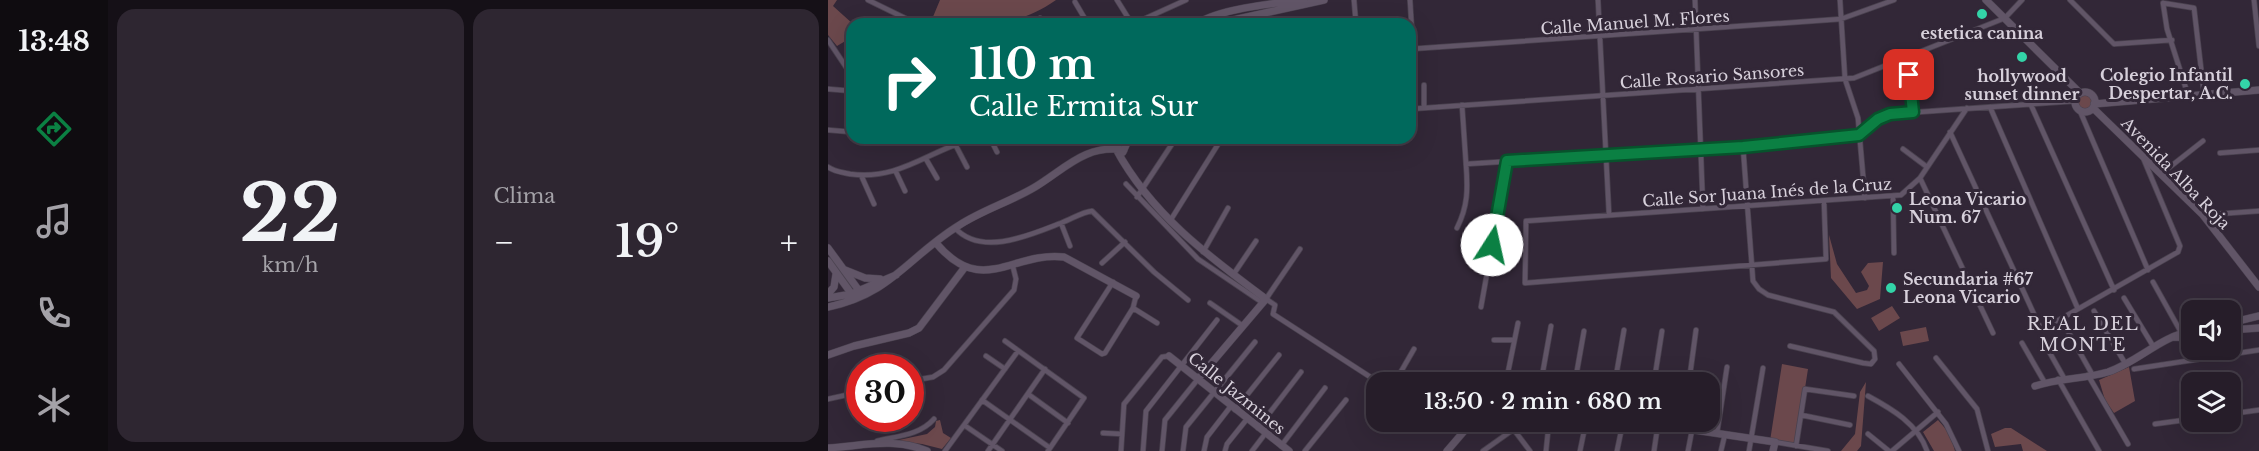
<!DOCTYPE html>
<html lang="es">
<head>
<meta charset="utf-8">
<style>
	:root { --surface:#261d29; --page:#2e2631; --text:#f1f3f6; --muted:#a4a2a8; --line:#423b46; --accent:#0b8043 }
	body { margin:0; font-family:"Libre Baskerville",serif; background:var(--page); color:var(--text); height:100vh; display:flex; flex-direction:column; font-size:22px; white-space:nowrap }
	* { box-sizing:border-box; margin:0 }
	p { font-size:20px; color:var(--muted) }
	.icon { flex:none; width:33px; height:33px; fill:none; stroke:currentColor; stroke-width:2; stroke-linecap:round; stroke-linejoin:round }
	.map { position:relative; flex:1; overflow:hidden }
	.side { display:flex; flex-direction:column; gap:9px; padding:9px; background:#151017; width:720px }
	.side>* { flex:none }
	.banner { position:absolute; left:18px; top:18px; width:570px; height:126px; border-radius:18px; box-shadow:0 6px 24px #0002,0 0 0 2px var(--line); background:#00695c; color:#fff; overflow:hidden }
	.tools { position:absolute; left:1353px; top:300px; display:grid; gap:12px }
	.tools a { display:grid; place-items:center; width:60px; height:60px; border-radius:12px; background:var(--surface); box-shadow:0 6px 24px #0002,0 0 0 2px var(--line); font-size:30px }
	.speed { position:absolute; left:18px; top:354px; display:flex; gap:12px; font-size:30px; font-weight:700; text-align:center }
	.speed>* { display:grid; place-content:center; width:78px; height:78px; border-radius:50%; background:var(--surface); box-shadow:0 6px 24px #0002,0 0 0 2px var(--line); line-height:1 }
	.speed .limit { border:9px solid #d22; background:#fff; color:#111 }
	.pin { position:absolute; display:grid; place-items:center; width:51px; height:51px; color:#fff; margin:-26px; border-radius:12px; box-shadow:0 3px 9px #0006 }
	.me { position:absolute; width:66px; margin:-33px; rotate:10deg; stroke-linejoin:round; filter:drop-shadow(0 0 4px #0008) }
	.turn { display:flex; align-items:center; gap:21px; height:126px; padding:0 24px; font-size:27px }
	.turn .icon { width:78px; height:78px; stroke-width:2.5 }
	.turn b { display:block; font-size:42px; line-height:51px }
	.big { font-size:45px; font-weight:600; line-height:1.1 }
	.side .tile { flex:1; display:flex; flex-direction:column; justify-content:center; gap:9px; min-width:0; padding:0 21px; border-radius:18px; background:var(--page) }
	.side .dial { align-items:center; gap:0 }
	.dial b { font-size:78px; line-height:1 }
	.heat { display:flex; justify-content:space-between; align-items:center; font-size:33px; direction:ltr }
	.side .tiles { flex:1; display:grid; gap:9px; grid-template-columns:repeat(2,1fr) }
	.trip { position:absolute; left:538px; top:372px; width:354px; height:60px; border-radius:18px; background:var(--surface); box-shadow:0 6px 24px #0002,0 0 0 2px var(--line); font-weight:600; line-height:60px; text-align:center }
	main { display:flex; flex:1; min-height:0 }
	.tab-bar { display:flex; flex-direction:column; width:108px; justify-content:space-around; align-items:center; background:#0f0c10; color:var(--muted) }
	.tab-bar .icon { width:42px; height:42px }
	.tab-bar .selected { color:var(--accent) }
	.tab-bar b { font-size:27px; color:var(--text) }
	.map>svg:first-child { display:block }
	.green { fill:#6b484c }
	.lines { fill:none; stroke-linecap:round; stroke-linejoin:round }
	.street-casing { stroke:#4a424f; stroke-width:6 }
	.secondary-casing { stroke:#4a424f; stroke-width:8 }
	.street { stroke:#615567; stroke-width:4.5 }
	.secondary { stroke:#615567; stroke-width:7 }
	.route-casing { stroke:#07532c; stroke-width:15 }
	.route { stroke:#0b8043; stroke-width:10 }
	.poi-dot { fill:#33d4a8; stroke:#322737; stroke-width:2 }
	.labels { text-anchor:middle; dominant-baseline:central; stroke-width:6; stroke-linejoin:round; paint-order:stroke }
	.street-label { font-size:16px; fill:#d7d0db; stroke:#322737 }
	.poi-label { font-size:16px; font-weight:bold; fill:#d7d0db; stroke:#322737 }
	.neighbourhood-label { font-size:18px; letter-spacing:1.5px; fill:#d7d0db; stroke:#322737 }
</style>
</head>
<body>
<main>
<nav class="tab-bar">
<b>13:48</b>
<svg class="icon selected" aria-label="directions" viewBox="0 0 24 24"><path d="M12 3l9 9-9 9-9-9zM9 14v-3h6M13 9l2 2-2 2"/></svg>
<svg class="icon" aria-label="music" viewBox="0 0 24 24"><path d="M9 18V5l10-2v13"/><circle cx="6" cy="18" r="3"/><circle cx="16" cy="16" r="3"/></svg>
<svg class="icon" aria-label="phone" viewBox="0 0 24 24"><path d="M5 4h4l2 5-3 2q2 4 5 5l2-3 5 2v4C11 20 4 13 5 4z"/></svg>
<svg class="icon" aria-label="climate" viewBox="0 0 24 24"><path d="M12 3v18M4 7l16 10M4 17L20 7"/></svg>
</nav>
<section class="side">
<div class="tiles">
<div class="tile dial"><b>22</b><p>km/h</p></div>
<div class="tile"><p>Clima</p>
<div class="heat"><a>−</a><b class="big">19°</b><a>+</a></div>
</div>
</div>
</section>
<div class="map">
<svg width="1431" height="451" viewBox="0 0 1431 451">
	<rect width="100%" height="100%" fill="#322737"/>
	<path class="green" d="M0,0h9l-4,6 20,18 -1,13 -15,9 -9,-11z
		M112,0h116c-43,30 -76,24 -126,24z
		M1250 102a7 7 0 1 1 14 0a7 7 0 1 1-14 0Z
		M1001,235l8,29 19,29 11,-3 2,-4 -8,-14 7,-9 15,-1 -3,37 -23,10 -26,-31z
		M1064,306l8,12 -21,13 -8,-13z
		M1098,327l3,14 -26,5 -3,-14z
		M954,364l26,5 -12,77 -26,-5z
		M1301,367l6,34 -21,12 -9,-13 -6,-20z
		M1038,382l-5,64 -4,5h-16l14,-17 5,-42z
		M112,420l3,13 8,5 -9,11 -20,-5 -28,-3 33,-7 8,-7 1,-6z
		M1110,420l12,14 5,17h-21l-11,-19z
		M1177,428h6l36,23h-24l-2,-7 -26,3 -4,-13z"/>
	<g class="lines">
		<g class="street-casing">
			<path id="street" d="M40,0l49,24
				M289,0l15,24
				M526,0l2,24
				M582,0l3,49
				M770,0l11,214
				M867,0l8,209
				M1012,0l5,79 13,39 7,80
				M1242,0l44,44 58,-4
				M1426,0l5,46
				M247,2l13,22
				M1335,3l31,5 10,86
				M1335,3l4,26 21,66
				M212,18l2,6
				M305,24l53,-24
				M0,40l24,36
				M582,49l431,-30 53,-19
				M1079,57l6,55
				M596,85v23
				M0,89l24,2
				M634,105l4,59 277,-17 116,-12 19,-16 12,-5 185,-13
				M1203,105l83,185
				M1162,107l88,202
				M582,109l444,-31 151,-60 17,-18
				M1252,111l68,159
				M0,130l24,2
				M1122,132l89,193
				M162,138l7,14
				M127,144l12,23
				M915,147l10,134 6,8 9,6 66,17 40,39 1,8 -4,5 -8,-1 -73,-17
				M1075,149l24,18
				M1392,153l39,-3
				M98,159l11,19
				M0,167c7,5 14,5 22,7 51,7 80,-25 126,-36
				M68,172l9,19
				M1333,174l42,-33
				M33,175l13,29
				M1092,178l73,155
				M298,184l72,75 65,44
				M1065,196l1,57
				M309,197l39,-59
				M996,201l2,58 -301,24 1,-62 375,-26 19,-17 47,-70
				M1375,215l56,-4
				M342,221l52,-83
				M233,223l9,23
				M127,228c27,29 75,7 106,-5 11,-4 21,-11 31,-12l62,61 34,28
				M629,228c11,-22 11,-39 9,-64
				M472,249l-34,50 9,6 -2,9 105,68
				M375,252l25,-44
				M274,263l23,-21
				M405,275l23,-34
				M285,282l-36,56 25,16 3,-1 28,-45 3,-12
				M1325,282l29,52
				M1296,298l29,48
				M382,303l33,23
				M653,307l26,-146
				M305,308l24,15
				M1266,311l31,52
				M1229,321l121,-69 2,-6 -36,-86
				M1237,326l27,48
				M1214,339l22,39
				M666,340h20
				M177,341l79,57 -36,53
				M1194,343l23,40
				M158,356l19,13
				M1108,358l41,51 11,42
				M1071,364l47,60 13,27
				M1306,369l125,-19
				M1260,375l40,69
				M1230,379l41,72
				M82,381l23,-4 11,-7 70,-80 2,-11 -3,-12
				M567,382l19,-33
				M678,382l12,-59
				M713,382l10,-56
				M747,382l9,-51
				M787,382l9,-52
				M826,382l8,-51
				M861,382l7,-52
				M200,394l40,29
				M1040,396c24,13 50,28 59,55
				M0,399l32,-7
				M154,400l68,48
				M407,410l44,-55
				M1402,414l29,-4
				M973,415l49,10
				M680,422l22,29
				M1327,424l37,-5
				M136,425l38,26
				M430,428l43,-56
				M275,433l19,1
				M889,433l10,-66
				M1040,434l21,17
				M49,441c21,-5 43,-6 57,-22
				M947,442l53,9
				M453,446l44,-58
				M968,446l9,-57 49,7
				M117,451l73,-100
				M160,451l57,-82
				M293,451l3,-47 38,-47 7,-1
				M315,451l3,-40 71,-91
				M334,451l3,-31 33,-41
				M355,451l3,-24 69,-85
				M376,451l3,-14 24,-31
				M397,451l2,-7 20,-25
				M424,451l13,-17
				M477,451l41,-51
				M655,451l31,-22
				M718,451l3,-29
				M752,451l6,-29
				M789,451l6,-29
				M826,451l4,-27
				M860,451l4,-21
				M893,451l4,-17
				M921,451l14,-83
				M1064,451l46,-39"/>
		</g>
		<g class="secondary-casing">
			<path id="secondary" d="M1158,0l94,93
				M369,24c20,-15 80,-21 106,-24
				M387,24l109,-24
				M1247 102a10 10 0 1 1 20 0a10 10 0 1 1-20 0Z
				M1266,104l165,-14
				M1265,108l110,107 56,72
				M293,138l-5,11c35,65 92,107 150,150l-68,80
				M295,152l6,-14
				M108,243c46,55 76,8 128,14l72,39
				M0,248l32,44
				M0,261l25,35
				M17,270l20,8 15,1
				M0,294l6,-7 2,-13
				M0,298l23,-4 45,-19
				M0,307c63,-13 80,-50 130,-81 24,-16 52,-24 77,-39 30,-18 50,-43 89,-37
				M1402,323l29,-7
				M1402,330l29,-2
				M1345,337l19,1
				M0,355l26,-9 55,-13 10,-5 46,-61
				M341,356l120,95
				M1207,386c24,-8 50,-7 73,-14 30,-10 53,-36 84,-41
				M812,422l135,20 -2,9
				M0,448c35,-2 65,-11 99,3
				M619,451l25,-29"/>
		</g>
		<use href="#street" class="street"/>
		<use href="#secondary" class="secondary"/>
	</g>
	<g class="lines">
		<g class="route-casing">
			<path id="route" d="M664,245l15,-84 236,-14 116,-12 19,-16 12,-5 23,-2 -4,-37"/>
		</g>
		<use href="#route" class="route"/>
	</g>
	<g class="poi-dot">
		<circle cx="1154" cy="14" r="6"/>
		<circle cx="1194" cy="57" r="6"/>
		<circle cx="1417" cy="84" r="6"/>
		<circle cx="1069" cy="208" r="6"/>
		<circle cx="1063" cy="288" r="6"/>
	</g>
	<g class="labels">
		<g class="street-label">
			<text transform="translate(807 22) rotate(-4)">Calle Manuel M. Flores</text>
			<text transform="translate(884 76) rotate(-4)">Calle Rosario Sansores</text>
			<text transform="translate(1348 173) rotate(46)">Avenida Alba Roja</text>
			<text transform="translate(939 192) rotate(-4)">Calle Sor Juana Inés de la Cruz</text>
			<text transform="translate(409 393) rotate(39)">Calle Jazmines</text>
		</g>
		<g class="poi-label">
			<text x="1154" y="33">estetica canina</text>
			<text x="1405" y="75" text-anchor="end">Colegio Infantil<tspan x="1405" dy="18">Despertar, A.C.</tspan></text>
			<text x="1194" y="76">hollywood<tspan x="1194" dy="18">sunset dinner</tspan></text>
			<text x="1081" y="199" text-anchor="start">Leona Vicario<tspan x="1081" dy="18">Num. 67</tspan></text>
			<text x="1075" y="279" text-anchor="start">Secundaria #67<tspan x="1075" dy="18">Leona Vicario</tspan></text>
		</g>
		<g class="neighbourhood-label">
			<text x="1255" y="324">REAL DEL<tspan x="1255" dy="21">MONTE</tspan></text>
		</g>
	</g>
</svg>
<div class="tools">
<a><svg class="icon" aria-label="sound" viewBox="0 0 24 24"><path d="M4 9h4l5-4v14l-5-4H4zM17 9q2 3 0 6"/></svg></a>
<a><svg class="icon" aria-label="layers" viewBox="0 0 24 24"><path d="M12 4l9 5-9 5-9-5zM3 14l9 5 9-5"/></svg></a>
</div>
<div class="speed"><div class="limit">30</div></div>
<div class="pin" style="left:1081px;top:75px;background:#d93025"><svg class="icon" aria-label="arrive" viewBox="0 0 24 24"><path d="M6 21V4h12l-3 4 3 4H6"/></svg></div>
<svg class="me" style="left:664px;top:245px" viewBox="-20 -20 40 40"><circle r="19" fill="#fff"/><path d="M0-13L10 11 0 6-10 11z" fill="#0b8043"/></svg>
<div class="trip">13:50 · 2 min · 680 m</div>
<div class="banner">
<div class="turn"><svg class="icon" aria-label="right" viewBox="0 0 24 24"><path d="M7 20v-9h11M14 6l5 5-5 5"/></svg><div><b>110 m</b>Calle Ermita Sur</div></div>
</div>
</div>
</main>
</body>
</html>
